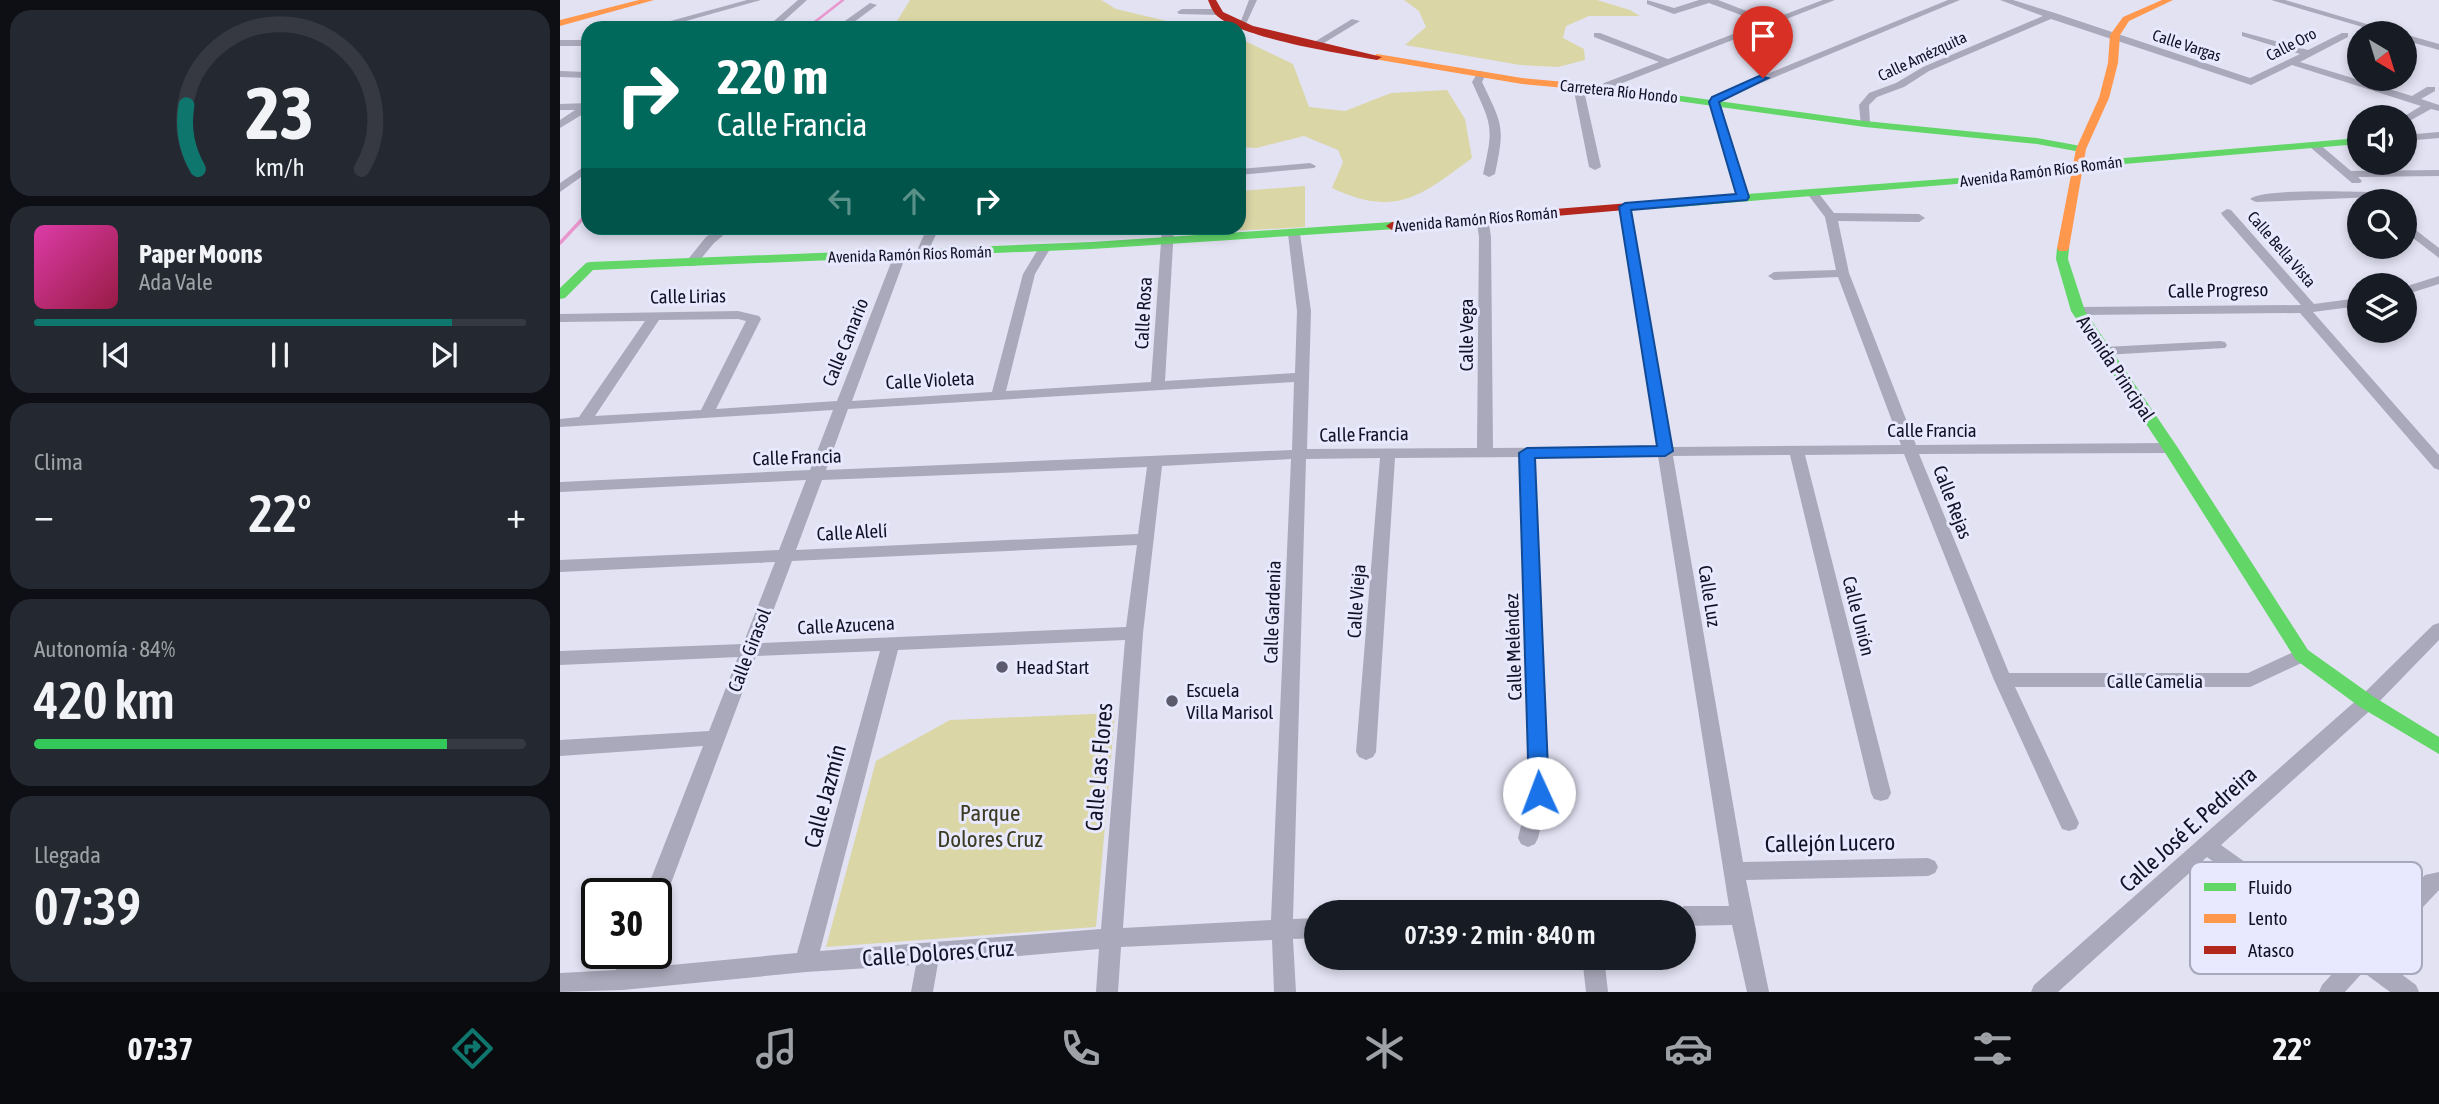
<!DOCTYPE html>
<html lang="es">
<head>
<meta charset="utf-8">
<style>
	:root { --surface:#171b24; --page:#242831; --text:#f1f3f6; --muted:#9ea1a6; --line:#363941; --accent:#0f766e }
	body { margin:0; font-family:"Asap Condensed",sans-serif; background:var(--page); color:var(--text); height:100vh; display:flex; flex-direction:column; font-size:26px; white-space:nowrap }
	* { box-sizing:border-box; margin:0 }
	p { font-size:23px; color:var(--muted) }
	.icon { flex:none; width:38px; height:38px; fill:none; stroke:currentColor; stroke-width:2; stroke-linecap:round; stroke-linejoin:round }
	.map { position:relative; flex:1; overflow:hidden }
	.drawer { display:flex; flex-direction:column; gap:10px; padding:10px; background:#0d0f14; width:560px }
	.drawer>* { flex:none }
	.guide { position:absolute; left:21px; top:21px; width:665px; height:214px; border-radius:21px; box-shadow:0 4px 10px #0003; background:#00695c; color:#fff; overflow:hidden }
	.needle { width:46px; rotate:142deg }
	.fabs { position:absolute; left:1787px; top:21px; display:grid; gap:14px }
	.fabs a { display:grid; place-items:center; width:70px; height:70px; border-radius:50%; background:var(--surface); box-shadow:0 4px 10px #0003; font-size:35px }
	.speed { position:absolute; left:21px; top:878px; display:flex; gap:14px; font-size:35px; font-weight:700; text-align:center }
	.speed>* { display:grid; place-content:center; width:91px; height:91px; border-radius:50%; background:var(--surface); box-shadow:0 4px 10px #0003; line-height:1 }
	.speed .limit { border:4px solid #111; border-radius:10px; background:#fff; color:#111 }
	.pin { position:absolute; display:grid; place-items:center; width:60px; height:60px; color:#fff; margin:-72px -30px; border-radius:50% 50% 50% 0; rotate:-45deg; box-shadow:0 0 7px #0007 }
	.pin .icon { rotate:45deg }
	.me { position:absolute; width:77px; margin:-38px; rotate:358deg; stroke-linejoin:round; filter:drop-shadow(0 0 5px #0008) }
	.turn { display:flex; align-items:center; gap:24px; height:147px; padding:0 21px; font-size:32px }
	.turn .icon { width:91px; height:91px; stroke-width:2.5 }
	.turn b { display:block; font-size:49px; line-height:60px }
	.lanes { display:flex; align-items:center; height:66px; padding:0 21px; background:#0003; justify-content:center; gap:35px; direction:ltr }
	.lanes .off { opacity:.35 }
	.big { font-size:52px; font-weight:600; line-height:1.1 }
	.drawer .widget { flex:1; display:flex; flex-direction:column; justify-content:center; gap:10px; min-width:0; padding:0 24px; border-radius:21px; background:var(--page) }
	.drawer .dial { align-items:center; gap:0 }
	.dial svg { height:182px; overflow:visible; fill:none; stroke:var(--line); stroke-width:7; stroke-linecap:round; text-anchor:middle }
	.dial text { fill:var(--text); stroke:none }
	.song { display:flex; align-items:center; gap:21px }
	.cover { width:84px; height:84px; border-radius:10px; background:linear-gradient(135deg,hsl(320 70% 55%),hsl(340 70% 35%)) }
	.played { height:7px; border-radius:4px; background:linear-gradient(90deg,var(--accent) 85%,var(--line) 85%) }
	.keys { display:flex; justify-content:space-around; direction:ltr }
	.heat { display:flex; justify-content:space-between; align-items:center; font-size:38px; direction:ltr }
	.charge { height:10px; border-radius:5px; background:linear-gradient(90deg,#34c759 84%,var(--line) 0) }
	.trip { position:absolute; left:744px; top:900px; width:392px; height:70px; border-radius:35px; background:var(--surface); box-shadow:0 4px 10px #0003; font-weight:600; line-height:70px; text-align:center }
	.dock { display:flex; height:112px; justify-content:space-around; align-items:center; background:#090b0e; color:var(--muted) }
	.dock .icon { width:49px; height:49px }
	.dock .active { color:var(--accent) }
	.dock b { font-size:32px; color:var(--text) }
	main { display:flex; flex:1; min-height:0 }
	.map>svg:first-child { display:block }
	.green { fill:#dad6a6 }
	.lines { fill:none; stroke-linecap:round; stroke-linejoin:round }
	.stream-far1 { stroke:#ea96ce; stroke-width:2.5 }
	.stream { stroke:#ea96ce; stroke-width:3.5 }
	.street { fill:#aaa9bb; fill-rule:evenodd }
	.fast { fill:#63d668; fill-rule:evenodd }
	.slow { fill:#ff974d; fill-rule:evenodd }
	.jam { fill:#b3261e; fill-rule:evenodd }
	.route { fill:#1a73e8; stroke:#114b97; stroke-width:2 }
	.poi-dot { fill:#5b5b6d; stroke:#e8e8fe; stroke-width:2.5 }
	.labels { text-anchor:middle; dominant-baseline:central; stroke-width:6; stroke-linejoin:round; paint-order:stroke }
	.far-street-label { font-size:16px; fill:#131225; stroke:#e8e8fe }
	.street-label { font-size:19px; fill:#131225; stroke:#e8e8fe }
	.poi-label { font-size:19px; fill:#131225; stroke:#e8e8fe; text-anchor:start }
	.near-street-label { font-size:23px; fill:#131225; stroke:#e8e8fe }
	.near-park-label { font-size:23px; fill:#3c3a21; stroke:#e8e8fe }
	.key { fill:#e8e8fe; stroke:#a8a8bd; stroke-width:2 }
	.key-label { font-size:19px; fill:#131225 }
</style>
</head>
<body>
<main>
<section class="drawer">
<div class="widget dial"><svg viewBox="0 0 100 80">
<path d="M14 69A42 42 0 1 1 86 69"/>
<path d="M14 69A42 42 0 0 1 9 41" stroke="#0f766e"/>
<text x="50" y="56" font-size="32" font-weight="700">23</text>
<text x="50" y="72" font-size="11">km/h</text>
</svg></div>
<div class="widget">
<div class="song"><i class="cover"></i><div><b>Paper Moons</b><p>Ada Vale</p></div></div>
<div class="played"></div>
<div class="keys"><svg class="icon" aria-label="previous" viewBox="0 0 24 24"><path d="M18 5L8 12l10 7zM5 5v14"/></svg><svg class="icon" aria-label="pause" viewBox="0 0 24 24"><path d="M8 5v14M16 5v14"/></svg><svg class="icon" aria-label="next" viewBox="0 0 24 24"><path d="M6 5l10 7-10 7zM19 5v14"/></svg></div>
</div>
<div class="widget"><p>Clima</p>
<div class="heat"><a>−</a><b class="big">22°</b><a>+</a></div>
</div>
<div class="widget"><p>Autonomía · 84%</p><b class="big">420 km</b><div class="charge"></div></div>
<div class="widget"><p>Llegada</p><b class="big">07:39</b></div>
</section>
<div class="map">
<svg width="1879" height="992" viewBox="0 0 1879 992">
	<rect width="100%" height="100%" fill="#e2e2f3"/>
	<path class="green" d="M350,0h191l15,9 80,19h-308l9,-7z
		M844,0h193l33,10 10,6h-51l-23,10 -3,12 21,11 1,11 -27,7 -38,-2 -115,-20 21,-18 -7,-16z
		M679,38l54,26 16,43 36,4 46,-18 56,-3 18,29 7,39c-51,38 -76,60 -140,30l11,-26 -5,-12 -34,-14 -48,12 -17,-1z
		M745,186v41l-127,7 1,-6h60v-37z
		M555,713l-19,214 -270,20 50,-186 74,-41z"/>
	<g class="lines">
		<path class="stream-far1" d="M247,28l36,-28"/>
		<path class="stream" d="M0,243l28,-30"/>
		<path class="street" d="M187,0h14l-100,28h-16z
			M238,0h9l-31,28h-10z
			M689,0h8l-12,26h-6z
			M1087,0l27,8 25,-8h19l52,20 53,-20h12l-223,87 -3,4h-8l-1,-2 4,-6 55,-21 -65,-25v-4h6l68,26 94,-36 -53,-20 -35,11 -27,-10z
			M1388,0h12l-240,100 11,45 18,52 -6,3 -4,-1 -18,-54 -10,-48z
			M1440,0h13l42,13 195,65 50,-24 -58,-18v-4l66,18 34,-17h6v4l-48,25 112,34 15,-9h8v4l-14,8 18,6v6l-8,-2 -27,15 -1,-7 18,-11 -129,-41 -41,20 -200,-66 -122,52 -25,16 -27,10 -8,8 1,19 -9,2 -2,-21 10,-12 27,-10 27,-16 120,-51z
			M1711,0h14l112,33h-14z
			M310,3l7,2 -31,23h-11z
			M622,9h36l5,3 -5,3 -39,-1 -2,-2z
			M792,19l8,2 -41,25 -8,-2z
			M1844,34l35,10v6l-35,-10z
			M0,40h28v6h-28z
			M0,71l28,1v6l-28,-1z
			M921,71l5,3 -4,8c21,44 23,44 13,92l-6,3 -6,-3c11,-48 9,-48 -11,-92l6,-10z
			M1018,83l5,3 18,81 -6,3 -6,-3 -16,-81z
			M28,103v8l-28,17v-8l15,-10h-15v-6z
			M1879,132v6l-35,3v-6z
			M1750,143h8l33,28 88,-1v6l-81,1 4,4 -2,2h-8l-42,-36z
			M750,163l6,3 -2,2 -75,7v-6z
			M28,164v8l-28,20v-9z
			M1252,189l4,1 18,23 85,1 6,4 -6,4 -81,-1 11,52 67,172 254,-2 8,5 -8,5 -251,1 90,219h239l54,-25 6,2 3,5 -3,5 -58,27h-235l64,136 -3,6 -7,2 -7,-2 -68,-149 -90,-226 -99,1 86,338 -3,6 -7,2 -7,-2 -3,-6 -81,-338 -117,1 70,406 185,-4 7,3 3,6 -3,6 -7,3 -182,4 23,112h-22l-15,-67 -48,1v-14h-9l9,-6h45l-71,-450 -123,1 14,336 -11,45 -3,6 -7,3 -7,-3 -3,-6 11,-45 -9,-336 -125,1 -19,294 -3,5 -7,3 -7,-3 -3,-5 24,-294 -74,1 -13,460 23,-1v20l-23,1 3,53h-22l-2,-52 -151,7 -3,45h-22l3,-43 -161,14 -5,29h-22l5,-27 -110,7 -183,18 -63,2v-19l56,-3 6,-16h22l-5,14 158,-15 83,-302 -124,5 -89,238 -3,7 -8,2v-9h-11l58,-148 -143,10v-16l149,-9 29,-74 -178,8v-14l183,-7 32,-82 -215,10v-12l219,-10 27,-70 -246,12v-10l250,-12 23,-60 -273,17v-8l19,-2 66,-96 -85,1v-8l178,-3 21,5 2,3 -45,90 121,-8 57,-146 6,-4 6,4 -54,146 140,-9 31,-118 17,-28 4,-1 6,4 -15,25 -29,117 145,-9 11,-154h12l-9,153 130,-8 2,-62 -9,-77 6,-4 6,4 11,77 -4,138 170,-1 2,-211 -3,-20 6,-4 6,4 3,20 2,211 164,-1 -38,-240 6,-4 6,4 41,240 229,-2 -63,-168 -64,3 -6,-4 6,-4 62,-2 -11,-53 -19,-25zM178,319l8,2 -45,89 -106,6 64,-96zM734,382l-2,68 -466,20 22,-61zM731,459l-20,461 -148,8 20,-295 19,-167zM587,467l-9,67 -342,16 26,-70zM577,545l-11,82 -365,16 31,-82zM565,640l-24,289 -281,22 78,-301z
			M1811,192l4,1v4l-119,5 -6,-3c15,-11 98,-7 121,-7z
			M1667,209l4,1 83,94 45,-6v8l-46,6 126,143v15l-5,-2 -134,-155 -222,2 -7,-4 7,-4 223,-2 -78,-89 -2,-3z
			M1844,221l35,27v10l-35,-27z
			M159,228h13l-18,15 -19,23h-8l-2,-3 21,-26z
			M367,228h12l-14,30h-8l-2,-3z
			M1879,276v8l-35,11v-8z
			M1660,341l5,1 2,3 -2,3 -121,7 -7,-4 7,-4z
			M1879,623v17l-65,67 -153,138 139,99 65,-69 14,-3v18l-62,66 39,29 3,7h-29l-27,-20 -18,20h-26l3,-7 24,-26 -139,-102 -149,135h-27l3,-7 326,-288 73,-72z
			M1022,957h22l4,35h-22z"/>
		<path class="fast" d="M1049,86l256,35 172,17 44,8 5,3 -5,3 -44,-8 -172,-17 -260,-36 -1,-2z
			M1799,138v6l-258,22 -49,10 -385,32 -6,-4 6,-4 331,-25 54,-5 49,-10z
			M832,222l6,4 -2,3 -304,20 -499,21 -28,28 -5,1v-11l26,-25 4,-1 502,-20z
			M1503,244l6,4 -1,11 17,52 93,137 130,202 66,47 65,40v17l-79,-47 -64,-47 -134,-212 -91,-137 -15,-52 1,-11z"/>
		<path class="slow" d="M79,0h15l-94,26v-6z
			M1602,0h11l-44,21 -9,14 -2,28 -9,35 -23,51 -17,99 -2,3h-8l-2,-3 19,-99 23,-51 9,-35 2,-28 13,-18z
			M817,54l145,24 87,8 5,3 -5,3 -87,-8 -148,-25 -2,-2z"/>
		<path class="jam" d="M648,0h8l7,12 30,14 129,31 -5,3c-34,-6 -139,-22 -162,-46 -3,-4 -5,-9 -7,-14z
			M1107,200l4,2v4l-279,24 -6,-4 6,-4z"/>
	</g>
	<path class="route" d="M1199,76l9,2 -49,24 30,95 -2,3 -116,10 42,241 -8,5 -130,2 14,335 -3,6 -7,3 -7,-3 -3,-6 -10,-340 8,-5 130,-2 -38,-239 6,-4 111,-9 -27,-92 3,-5z"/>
	<g class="poi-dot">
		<circle cx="442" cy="667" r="7"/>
		<circle cx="612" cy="701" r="7"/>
	</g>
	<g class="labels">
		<g class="far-street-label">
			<text transform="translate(1731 44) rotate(-27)">Calle Oro</text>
			<text transform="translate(1627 45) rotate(18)">Calle Vargas</text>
			<text transform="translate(1362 56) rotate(-25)">Calle Amézquita</text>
			<text transform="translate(1059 91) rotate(6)">Carretera Río Hondo</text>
			<text transform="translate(1481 171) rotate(-7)">Avenida Ramón Ríos Román</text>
			<text transform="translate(916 219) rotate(-5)">Avenida Ramón Ríos Román</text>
			<text transform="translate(1722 249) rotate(49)">Calle Bella Vista</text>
			<text transform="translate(350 254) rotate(-2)">Avenida Ramón Ríos Román</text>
		</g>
		<g class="street-label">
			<text transform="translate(1658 290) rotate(-1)">Calle Progreso</text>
			<text transform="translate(128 296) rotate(-1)">Calle Lirias</text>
			<text transform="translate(583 313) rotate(-87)">Calle Rosa</text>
			<text transform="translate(906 335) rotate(-90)">Calle Vega</text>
			<text transform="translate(285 342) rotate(-68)">Calle Canario</text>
			<text transform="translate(1556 368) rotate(56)">Avenida Principal</text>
			<text transform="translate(370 380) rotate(-3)">Calle Violeta</text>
			<text x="1372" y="430">Calle Francia</text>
			<text transform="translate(804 434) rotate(-1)">Calle Francia</text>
			<text transform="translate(237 457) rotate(-2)">Calle Francia</text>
			<text transform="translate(1393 502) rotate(69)">Calle Rejas</text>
			<text transform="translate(292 532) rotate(-3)">Calle Alelí</text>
			<text transform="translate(1150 596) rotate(81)">Calle Luz</text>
			<text transform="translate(796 601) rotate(-86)">Calle Vieja</text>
			<text transform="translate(712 612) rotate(-88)">Calle Gardenia</text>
			<text transform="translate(1299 616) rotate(76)">Calle Unión</text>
			<text transform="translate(286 625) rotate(-3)">Calle Azucena</text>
			<text transform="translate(953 647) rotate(-92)">Calle Meléndez</text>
			<text transform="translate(189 650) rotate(-69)">Calle Girasol</text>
			<text x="1595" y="681">Calle Camelia</text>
		</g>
		<g class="poi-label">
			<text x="456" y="667">Head Start</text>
			<text x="626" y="690">Escuela<tspan x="626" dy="22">Villa Marisol</tspan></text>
		</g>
		<g class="near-street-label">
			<text transform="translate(539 767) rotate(-85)">Calle Las Flores</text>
			<text transform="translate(265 796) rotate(-75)">Calle Jazmín</text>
			<text transform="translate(1628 829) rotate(-42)">Calle José E. Pedreira</text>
			<text transform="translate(1270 843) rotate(-1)">Callejón Lucero</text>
			<text transform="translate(378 953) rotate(-4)">Calle Dolores Cruz</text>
		</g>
		<g class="near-park-label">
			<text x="430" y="813">Parque<tspan x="430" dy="26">Dolores Cruz</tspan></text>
		</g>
	</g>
	<rect x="1630" y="862" width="232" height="112" rx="10" class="key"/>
	<rect x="1644" y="883" width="32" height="8" fill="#63d668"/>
	<rect x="1644" y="914" width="32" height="9" fill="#ff974d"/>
	<rect x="1644" y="946" width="32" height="8" fill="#b3261e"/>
	<g class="key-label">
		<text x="1688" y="894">Fluido</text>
		<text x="1688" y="925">Lento</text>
		<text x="1688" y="957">Atasco</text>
	</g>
</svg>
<div class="fabs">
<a><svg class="needle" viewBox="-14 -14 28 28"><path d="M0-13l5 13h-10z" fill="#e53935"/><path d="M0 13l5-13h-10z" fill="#9ea1a6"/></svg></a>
<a><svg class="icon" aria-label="sound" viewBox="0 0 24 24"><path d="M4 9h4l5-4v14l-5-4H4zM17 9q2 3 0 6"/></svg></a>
<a><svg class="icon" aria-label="search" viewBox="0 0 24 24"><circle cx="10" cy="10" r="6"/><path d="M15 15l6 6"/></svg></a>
<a><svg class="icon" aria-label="layers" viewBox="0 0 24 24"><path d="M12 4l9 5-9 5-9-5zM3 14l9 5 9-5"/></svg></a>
</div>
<div class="speed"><div class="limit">30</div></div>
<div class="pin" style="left:1203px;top:78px;background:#d93025"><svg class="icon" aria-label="arrive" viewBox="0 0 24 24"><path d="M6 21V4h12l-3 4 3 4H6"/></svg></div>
<svg class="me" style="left:979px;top:793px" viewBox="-20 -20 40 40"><circle r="19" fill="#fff"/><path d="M0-13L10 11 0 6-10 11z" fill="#1a73e8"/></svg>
<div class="trip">07:39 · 2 min · 840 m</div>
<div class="guide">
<div class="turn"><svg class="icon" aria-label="right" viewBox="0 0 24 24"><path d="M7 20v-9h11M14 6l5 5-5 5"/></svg><div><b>220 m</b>Calle Francia</div></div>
<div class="lanes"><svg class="icon off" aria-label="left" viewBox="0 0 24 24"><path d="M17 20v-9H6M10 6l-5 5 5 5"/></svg><svg class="icon off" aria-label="ahead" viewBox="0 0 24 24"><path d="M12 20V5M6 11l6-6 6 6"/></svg><svg class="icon" aria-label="right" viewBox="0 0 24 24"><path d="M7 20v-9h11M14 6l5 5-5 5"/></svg></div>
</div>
</div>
</main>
<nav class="dock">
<b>07:37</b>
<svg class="icon active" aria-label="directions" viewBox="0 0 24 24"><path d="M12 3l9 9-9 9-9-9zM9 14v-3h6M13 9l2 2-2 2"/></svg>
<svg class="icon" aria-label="music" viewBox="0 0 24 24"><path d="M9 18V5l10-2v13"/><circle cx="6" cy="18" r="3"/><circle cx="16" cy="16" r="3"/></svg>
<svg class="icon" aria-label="phone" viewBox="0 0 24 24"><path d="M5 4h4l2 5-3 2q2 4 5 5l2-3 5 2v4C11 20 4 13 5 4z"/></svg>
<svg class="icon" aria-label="climate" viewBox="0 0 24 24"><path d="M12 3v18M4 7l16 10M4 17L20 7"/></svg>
<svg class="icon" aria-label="car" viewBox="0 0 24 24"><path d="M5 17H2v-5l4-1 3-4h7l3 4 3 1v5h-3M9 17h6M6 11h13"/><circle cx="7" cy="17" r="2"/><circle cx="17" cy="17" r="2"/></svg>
<svg class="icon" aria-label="filters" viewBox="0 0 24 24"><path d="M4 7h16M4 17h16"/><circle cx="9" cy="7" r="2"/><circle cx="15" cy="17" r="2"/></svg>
<b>22°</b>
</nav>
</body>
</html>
